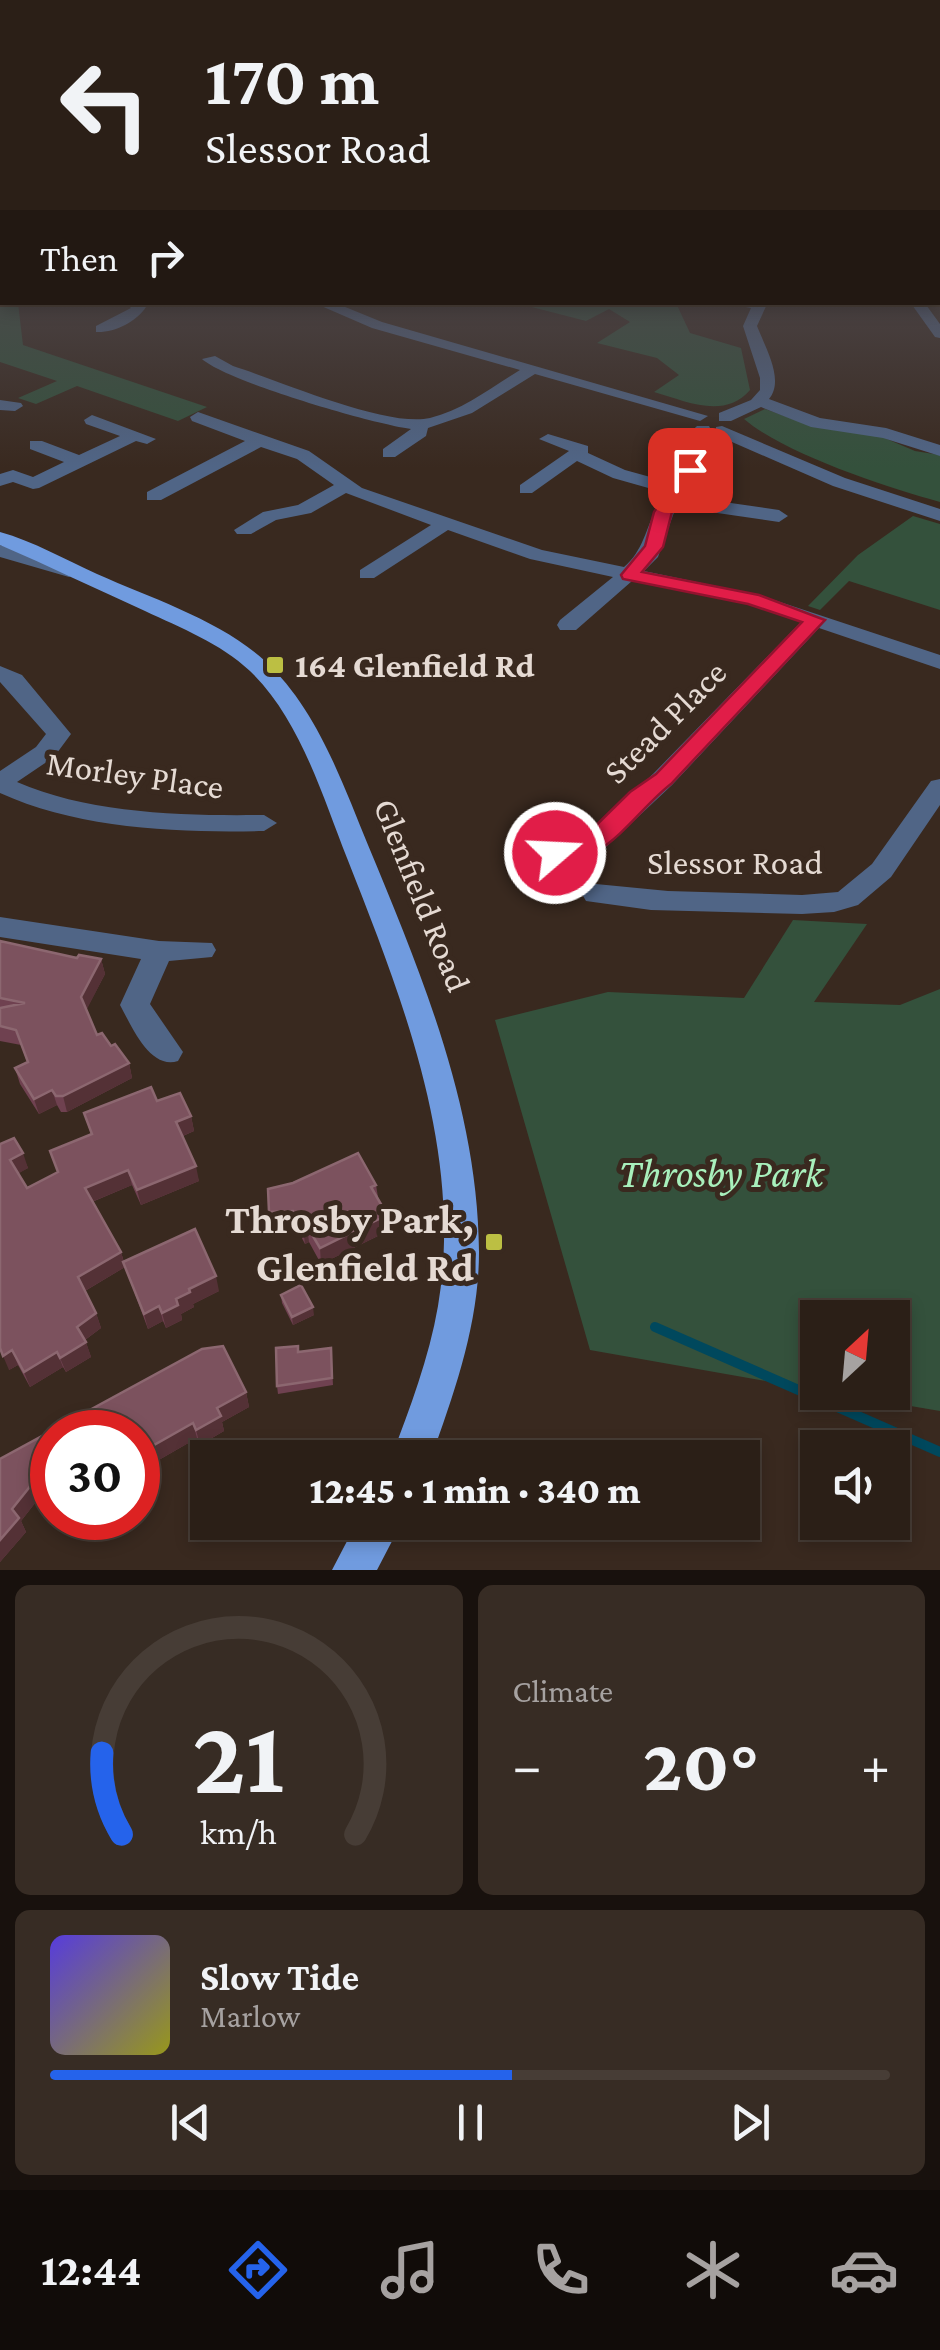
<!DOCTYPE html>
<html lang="en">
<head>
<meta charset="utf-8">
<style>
	:root { --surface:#2b1f17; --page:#372c24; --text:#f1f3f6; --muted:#a6a2a1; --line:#473d36; --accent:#2563eb }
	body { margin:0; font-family:"Crimson Pro",serif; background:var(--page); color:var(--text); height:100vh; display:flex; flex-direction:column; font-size:38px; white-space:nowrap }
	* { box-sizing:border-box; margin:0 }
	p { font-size:32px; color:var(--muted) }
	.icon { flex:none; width:55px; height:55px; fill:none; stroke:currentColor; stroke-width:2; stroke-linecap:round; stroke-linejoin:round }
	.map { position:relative; height:1570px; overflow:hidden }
	.drawer { display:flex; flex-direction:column; gap:15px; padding:15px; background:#18110d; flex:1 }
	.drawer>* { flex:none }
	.guide { position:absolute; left:0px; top:0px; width:940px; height:305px; box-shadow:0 5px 15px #0003,0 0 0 2px var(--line); background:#2b1f17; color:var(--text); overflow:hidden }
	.needle { width:65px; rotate:26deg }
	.buttons { position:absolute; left:800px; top:1300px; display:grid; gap:20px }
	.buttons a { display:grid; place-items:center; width:110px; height:110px; border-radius:0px; background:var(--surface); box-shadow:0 5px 15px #0003,0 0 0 2px var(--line); font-size:50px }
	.speed { position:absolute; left:30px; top:1410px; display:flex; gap:20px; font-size:50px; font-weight:700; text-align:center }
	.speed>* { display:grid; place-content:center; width:130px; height:130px; border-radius:50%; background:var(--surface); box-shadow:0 5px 15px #0003,0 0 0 2px var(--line); line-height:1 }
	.speed .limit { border:15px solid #d22; background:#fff; color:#111 }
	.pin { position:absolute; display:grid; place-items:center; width:85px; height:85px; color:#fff; margin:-42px; border-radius:20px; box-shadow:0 5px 15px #0006 }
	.me { position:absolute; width:110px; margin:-55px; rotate:71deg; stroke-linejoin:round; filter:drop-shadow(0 0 8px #0008) }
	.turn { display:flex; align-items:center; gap:35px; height:210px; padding:0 40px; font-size:45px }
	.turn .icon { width:130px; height:130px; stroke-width:2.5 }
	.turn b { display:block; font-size:70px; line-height:85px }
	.then { display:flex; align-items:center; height:95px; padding:0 40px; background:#0003; gap:20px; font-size:38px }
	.big { font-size:75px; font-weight:800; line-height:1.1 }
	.drawer .widget { flex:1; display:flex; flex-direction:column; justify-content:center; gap:15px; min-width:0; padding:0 35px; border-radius:15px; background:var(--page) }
	.drawer .dial { align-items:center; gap:0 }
	.dial svg { height:260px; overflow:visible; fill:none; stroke:var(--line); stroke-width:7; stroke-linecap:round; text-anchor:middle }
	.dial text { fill:var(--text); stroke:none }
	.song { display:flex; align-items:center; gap:30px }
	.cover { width:120px; height:120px; border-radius:15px; background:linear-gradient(135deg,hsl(250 70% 55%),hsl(60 70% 35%)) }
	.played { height:10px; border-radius:5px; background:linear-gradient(90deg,var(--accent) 55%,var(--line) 55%) }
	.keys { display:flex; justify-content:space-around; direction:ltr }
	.heat { display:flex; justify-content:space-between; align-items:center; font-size:55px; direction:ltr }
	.drawer .tiles { flex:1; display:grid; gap:15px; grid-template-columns:1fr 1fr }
	.widget:last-child { grid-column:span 2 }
	.trip { position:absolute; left:190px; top:1440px; width:570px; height:100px; border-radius:0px; background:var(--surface); box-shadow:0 5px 15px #0003,0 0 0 2px var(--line); font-weight:800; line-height:100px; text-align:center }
	.tab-bar { display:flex; height:160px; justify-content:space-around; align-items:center; background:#110c09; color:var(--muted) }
	.tab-bar .icon { width:70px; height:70px }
	.tab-bar .active { color:var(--accent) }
	.tab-bar b { font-size:45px; color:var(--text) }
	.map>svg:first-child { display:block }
	.green { fill:#34513c }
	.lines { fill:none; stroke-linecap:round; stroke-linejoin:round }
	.stream { stroke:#00485d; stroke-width:10 }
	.minor { fill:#506586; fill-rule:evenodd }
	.major { fill:#709bdf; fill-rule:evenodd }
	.wall { fill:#6f4150 }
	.shaded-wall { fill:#543136 }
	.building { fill:#7c525e; stroke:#8c6770; stroke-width:2.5 }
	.route { fill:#e11d48; stroke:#92132f; stroke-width:2.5 }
	.poi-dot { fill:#bcbf43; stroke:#39291f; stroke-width:4 }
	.labels { text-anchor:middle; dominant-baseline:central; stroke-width:10; stroke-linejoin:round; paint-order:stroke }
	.poi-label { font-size:35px; font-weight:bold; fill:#e5dad3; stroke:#39291f; text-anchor:start }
	.street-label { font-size:35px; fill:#e5dad3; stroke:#39291f }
	.near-park-label { font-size:42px; font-style:italic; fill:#a8f0bc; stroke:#39291f }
	.near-poi-label { font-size:42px; font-weight:bold; fill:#e5dad3; stroke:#39291f; text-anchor:end }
</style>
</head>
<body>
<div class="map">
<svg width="940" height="1570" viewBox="0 0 940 1570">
	<rect width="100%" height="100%" fill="#39291f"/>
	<path class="green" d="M0,280l2,22 16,1 5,42 184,62 -29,14 -101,-35 -41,18 -18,-6 39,-17 -57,-19z
		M531,302l145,1 14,30 51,15 9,42c-26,30 -64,11 -96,2l25,-17 -22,-17 -60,-15 33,-21 -21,-13 -23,12 -62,-16z
		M765,409l50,18 60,7 40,17 25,4v47c-54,-15 -155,-48 -196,-83z
		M913,516l27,8v86l-91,-29 -29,29 -12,-4 50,-51z
		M793,920l74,4 -53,78 86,3 40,-16v422l-106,-18 58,-1v-74h-74l-1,72 -227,-40 -95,-330 113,-28 136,6z"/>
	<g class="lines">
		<path class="stream" d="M655,1327l285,125"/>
		<path class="minor" d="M0,274h2v8h-2z
			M125,302h17l4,5c-10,15 -32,26 -50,25v-6l35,-18z
			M312,302h21l49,20 326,94 -8,5 -165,-47 -63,39 -44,15 -2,8 -31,21h-12v-8l28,-20c-38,-5 -183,-47 -209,-70l13,-3 18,10c45,14 154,62 197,52 33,-8 62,-31 90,-48l-148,-42z
			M720,302h48l-11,24c8,21 28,54 12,73l51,19 66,10 54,17v11l-57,-18 -72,-11 -50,-20 -30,14h-12v-8l32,-13 9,-10v-12l-17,-52 8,-18z
			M910,302h14l16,22v14l-5,-1z
			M0,400l21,3 2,3 -8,5 -15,-1z
			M198,412l111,39 53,37 180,62 82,17c24,-20 23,-52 42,-74l-53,-15 -36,-17 -45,32h-12v-8l49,-34 -30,-12 9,-5 40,12v7l37,17 47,13 12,-19 -2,-24 15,-14h12l2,4 -11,11 2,23 -20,32 97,14 9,6 -9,6 -103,-15 -18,50 -14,14 115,24 181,60v14l-121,-41 -147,157 -66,62 -30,15 -30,-3 -4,-6 4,-6 27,-2 14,-10 67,-62 147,-151 -54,-18 -115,-23 -56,49h-16l-3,-5 3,-5 53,-43 -83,-18 -82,-29 -74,48h-14v-8l71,-45 -85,-32 -35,20 -35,7 -25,14h-14l-3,-4 29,-18 35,-7 36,-20 -37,-26 -36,-12 -100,53h-14v-8l98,-51 -53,-20 -2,-4z
			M92,415l64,24 -9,5 -11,-3 -97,47 -6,1 -20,-7 -13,4v-12l13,-4 20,7 31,-15 -34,-13v-8h12l37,14 41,-19 -34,-12 -2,-4z
			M722,426l123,52 95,31v12l-107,-35 -117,-51v-8z
			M0,545l76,22 3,4 -10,6 -69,-20z
			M0,666l22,9 49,59 -17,23 -37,25c73,32 168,34 247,33l13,8 -13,8c-85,2 -185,-2 -264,-38v-22l36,-24 10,-13 -46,-52z
			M940,779v26l-49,72 -33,28 -24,7 -32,2 -151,-4 -65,-9 -4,-7 4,-7 10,-3 72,7 134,4 36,-3 34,-28 59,-83z
			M0,917l159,24 53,2 4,7 -4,7 -43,4 -19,43 33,48 -5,9c-28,9 -46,-34 -58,-56l21,-46 -141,-22z"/>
		<path class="major" d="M0,532c33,9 66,28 97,42 56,25 123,46 168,87 52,48 77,121 103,184 54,130 110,264 111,407 0,71 -24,139 -48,206h-40c19,-50 38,-100 47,-152 26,-154 -36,-308 -91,-448 -25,-63 -47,-139 -97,-187 -30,-28 -69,-43 -105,-60 -49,-22 -96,-45 -145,-66z
			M357,1522h45l-25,48h-45z"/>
	</g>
	<path class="wall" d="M0,941l77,17 24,1 4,15 -19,36 11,25 32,28 3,15 -65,34h-6l-4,-7 -18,9 -19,-30 -5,-16 12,-6 -6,-17 -21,-4z
		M157,1101l34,15 3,15 -11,5 16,45 -58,24 -9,-20 -40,17 29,50 3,10 95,29 -26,13 1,3 -13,7 1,6 -16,8 -3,-7 -15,8 -23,-62 -40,24 11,22 5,15 -16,12 6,17 -25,15 -3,-5 -33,20 -12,-22 -9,5 5,-232 14,30 -10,5 9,15 30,-16 34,-37 -7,-22z
		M376,1185l8,48 -63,31 -12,-22 -4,2 -9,-17h-25l-2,-15z
		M281,1295l33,20 -21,10 -11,-22z
		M223,1346l23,46 3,15 -27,15 2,9 -24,14 -3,-7 -59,34v-40h-86v69l-5,3 -8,-6 -18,23 5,11 -26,30v-103l202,-110z
		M331,1348l2,37 -55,9 -1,-8 22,-34z"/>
	<path class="shaded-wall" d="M101,959l4,15 -20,39 -4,-16z
		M129,1063l3,15 -65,34 -4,-16z
		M52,1090l5,15 -18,9 -5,-15z
		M191,1116l3,15 -14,6 -4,-15z
		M23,1153l5,15 -12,7 -6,-15z
		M196,1166l3,15 -58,24 -4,-15z
		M128,1170l4,15 -43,18 -4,-15z
		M383,1217l1,16 -63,31 -1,-16z
		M307,1226l2,16 -4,2 -2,-16z
		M121,1252l4,15 -42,25 -5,-15z
		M216,1276l3,15 -26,13 1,3 -13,7 1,6 -16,8 -4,-15 27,-24z
		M159,1306l4,15 -15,8 -4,-15z
		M313,1307l1,8 -21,10 -1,-8z
		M96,1313l5,15 -19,14 -5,-15z
		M86,1342l5,15 -25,15 -6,-14z
		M12,1350l6,15 -9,5 -6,-14z
		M57,1352l6,15 -33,20 -6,-15z
		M246,1392l3,15 -27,15 2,9 -24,14 -4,-15 21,-22z
		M193,1423l4,15 -59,34v-18z
		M52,1483v18l-5,3 -6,-14z
		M32,1484l7,14 -18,23 5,11 -26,30v-22l12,-31z"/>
	<path class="building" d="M0,941l77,17 2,-3 22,4 -20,38 16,38 5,-2 9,13 4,-2 14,19 -66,33h-7l-4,-6 -18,9 -19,-31 13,-6 -12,-32 -16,-4v-18l25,-5 -25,-5z
		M151,1087l6,14 23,-8 11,23 -15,6 20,44 -59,24 -9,-20 -43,18 36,64 -43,25 18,36 -19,14 9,15 -26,16 -3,-6 -33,20 -12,-22 -9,6 -3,-8v-204l14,-6 9,15 -13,7 17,28 31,-16 -8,-21 42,-17 -8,-21z
		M358,1153l18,32 -5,2 11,19 1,11 -63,31 -13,-22 -4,2 -10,-17 -24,1 -1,-23 25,-6z
		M195,1229l21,47 -27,13 1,3 -14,7 2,6 -16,8 -3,-7 -15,8 -21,-52z
		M301,1285l12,22 -21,10 -11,-22z
		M223,1346l23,46 -29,16 4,8 -25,14 -3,-7 -55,31v-22h-86v51l-11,7 -9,-6 -20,25 7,9 -19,22v-81l202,-110z
		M298,1346v6l33,-4 1,30 -55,8 -1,-38z"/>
	<linearGradient id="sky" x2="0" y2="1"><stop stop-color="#1f1711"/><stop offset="0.53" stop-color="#4e494d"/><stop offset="1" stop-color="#4e494d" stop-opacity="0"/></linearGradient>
	<rect width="940" height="468" fill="url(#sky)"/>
	<path class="route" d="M684,467l14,3 -26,42 -9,35 -21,25 117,23 66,25 -154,164c-38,29 -70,90 -125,75l-3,-6 3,-5 30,-3 54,-53 26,-18 146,-152 -54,-18 -125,-25 -2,-4 24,-29 9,-34z"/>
	<g class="poi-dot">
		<rect x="265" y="655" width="20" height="20" rx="5"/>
		<rect x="484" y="1232" width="20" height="20" rx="5"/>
	</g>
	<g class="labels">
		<g class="poi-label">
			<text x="295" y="665">164 Glenfield Rd</text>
		</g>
		<g class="street-label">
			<text transform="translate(665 722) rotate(-45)">Stead Place</text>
			<text transform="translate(135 775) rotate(8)">Morley Place</text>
			<text x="735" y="862">Slessor Road</text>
			<text transform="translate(422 895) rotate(68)">Glenfield Road</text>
		</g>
		<g class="near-park-label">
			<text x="721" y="1172">Throsby Park</text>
		</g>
		<g class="near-poi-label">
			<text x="474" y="1218">Throsby Park,<tspan x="474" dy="48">Glenfield Rd</tspan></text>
		</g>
	</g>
</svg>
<div class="buttons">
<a><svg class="needle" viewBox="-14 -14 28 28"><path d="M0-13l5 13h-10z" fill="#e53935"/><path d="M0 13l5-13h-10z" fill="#a6a2a1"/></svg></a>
<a><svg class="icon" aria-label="sound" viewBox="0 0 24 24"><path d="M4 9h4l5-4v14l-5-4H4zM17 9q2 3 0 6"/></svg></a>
</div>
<div class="speed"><div class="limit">30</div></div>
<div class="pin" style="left:690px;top:470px;background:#d93025"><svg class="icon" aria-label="arrive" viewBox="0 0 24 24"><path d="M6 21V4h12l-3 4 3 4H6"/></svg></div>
<svg class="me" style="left:555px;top:853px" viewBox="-20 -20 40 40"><circle r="17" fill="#e11d48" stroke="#fff" stroke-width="3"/><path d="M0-11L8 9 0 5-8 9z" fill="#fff"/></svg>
<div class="trip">12:45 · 1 min · 340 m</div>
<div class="guide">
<div class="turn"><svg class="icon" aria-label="left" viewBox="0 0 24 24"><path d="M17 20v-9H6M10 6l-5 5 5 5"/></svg><div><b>170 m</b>Slessor Road</div></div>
<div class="then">Then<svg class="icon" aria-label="right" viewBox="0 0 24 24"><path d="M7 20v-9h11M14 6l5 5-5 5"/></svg></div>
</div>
</div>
<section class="drawer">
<div class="tiles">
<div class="widget dial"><svg viewBox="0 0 100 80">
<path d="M14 69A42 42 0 1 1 86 69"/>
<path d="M14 69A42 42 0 0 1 8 44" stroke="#2563eb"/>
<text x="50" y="56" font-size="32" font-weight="700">21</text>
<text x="50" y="72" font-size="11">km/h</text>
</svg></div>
<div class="widget"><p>Climate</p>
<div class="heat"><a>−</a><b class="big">20°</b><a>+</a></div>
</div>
<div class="widget">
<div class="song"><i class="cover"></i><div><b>Slow Tide</b><p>Marlow</p></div></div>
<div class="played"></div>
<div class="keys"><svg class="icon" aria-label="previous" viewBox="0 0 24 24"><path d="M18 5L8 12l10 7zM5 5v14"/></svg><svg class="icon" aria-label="pause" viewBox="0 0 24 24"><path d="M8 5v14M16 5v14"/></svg><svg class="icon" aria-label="next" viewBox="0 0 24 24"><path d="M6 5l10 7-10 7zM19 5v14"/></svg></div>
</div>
</div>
</section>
<nav class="tab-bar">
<b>12:44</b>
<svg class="icon active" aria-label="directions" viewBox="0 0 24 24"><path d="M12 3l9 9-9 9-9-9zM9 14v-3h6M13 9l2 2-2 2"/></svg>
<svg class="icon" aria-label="music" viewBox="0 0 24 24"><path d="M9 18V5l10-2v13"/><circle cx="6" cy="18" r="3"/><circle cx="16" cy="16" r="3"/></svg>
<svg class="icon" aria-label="phone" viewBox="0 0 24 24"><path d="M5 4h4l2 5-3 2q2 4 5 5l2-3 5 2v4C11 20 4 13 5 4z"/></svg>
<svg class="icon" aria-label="climate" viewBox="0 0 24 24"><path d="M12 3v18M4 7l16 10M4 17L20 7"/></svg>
<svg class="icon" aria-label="car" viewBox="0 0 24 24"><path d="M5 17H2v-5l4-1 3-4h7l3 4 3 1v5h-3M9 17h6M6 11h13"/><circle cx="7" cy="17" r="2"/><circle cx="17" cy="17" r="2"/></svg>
</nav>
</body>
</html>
